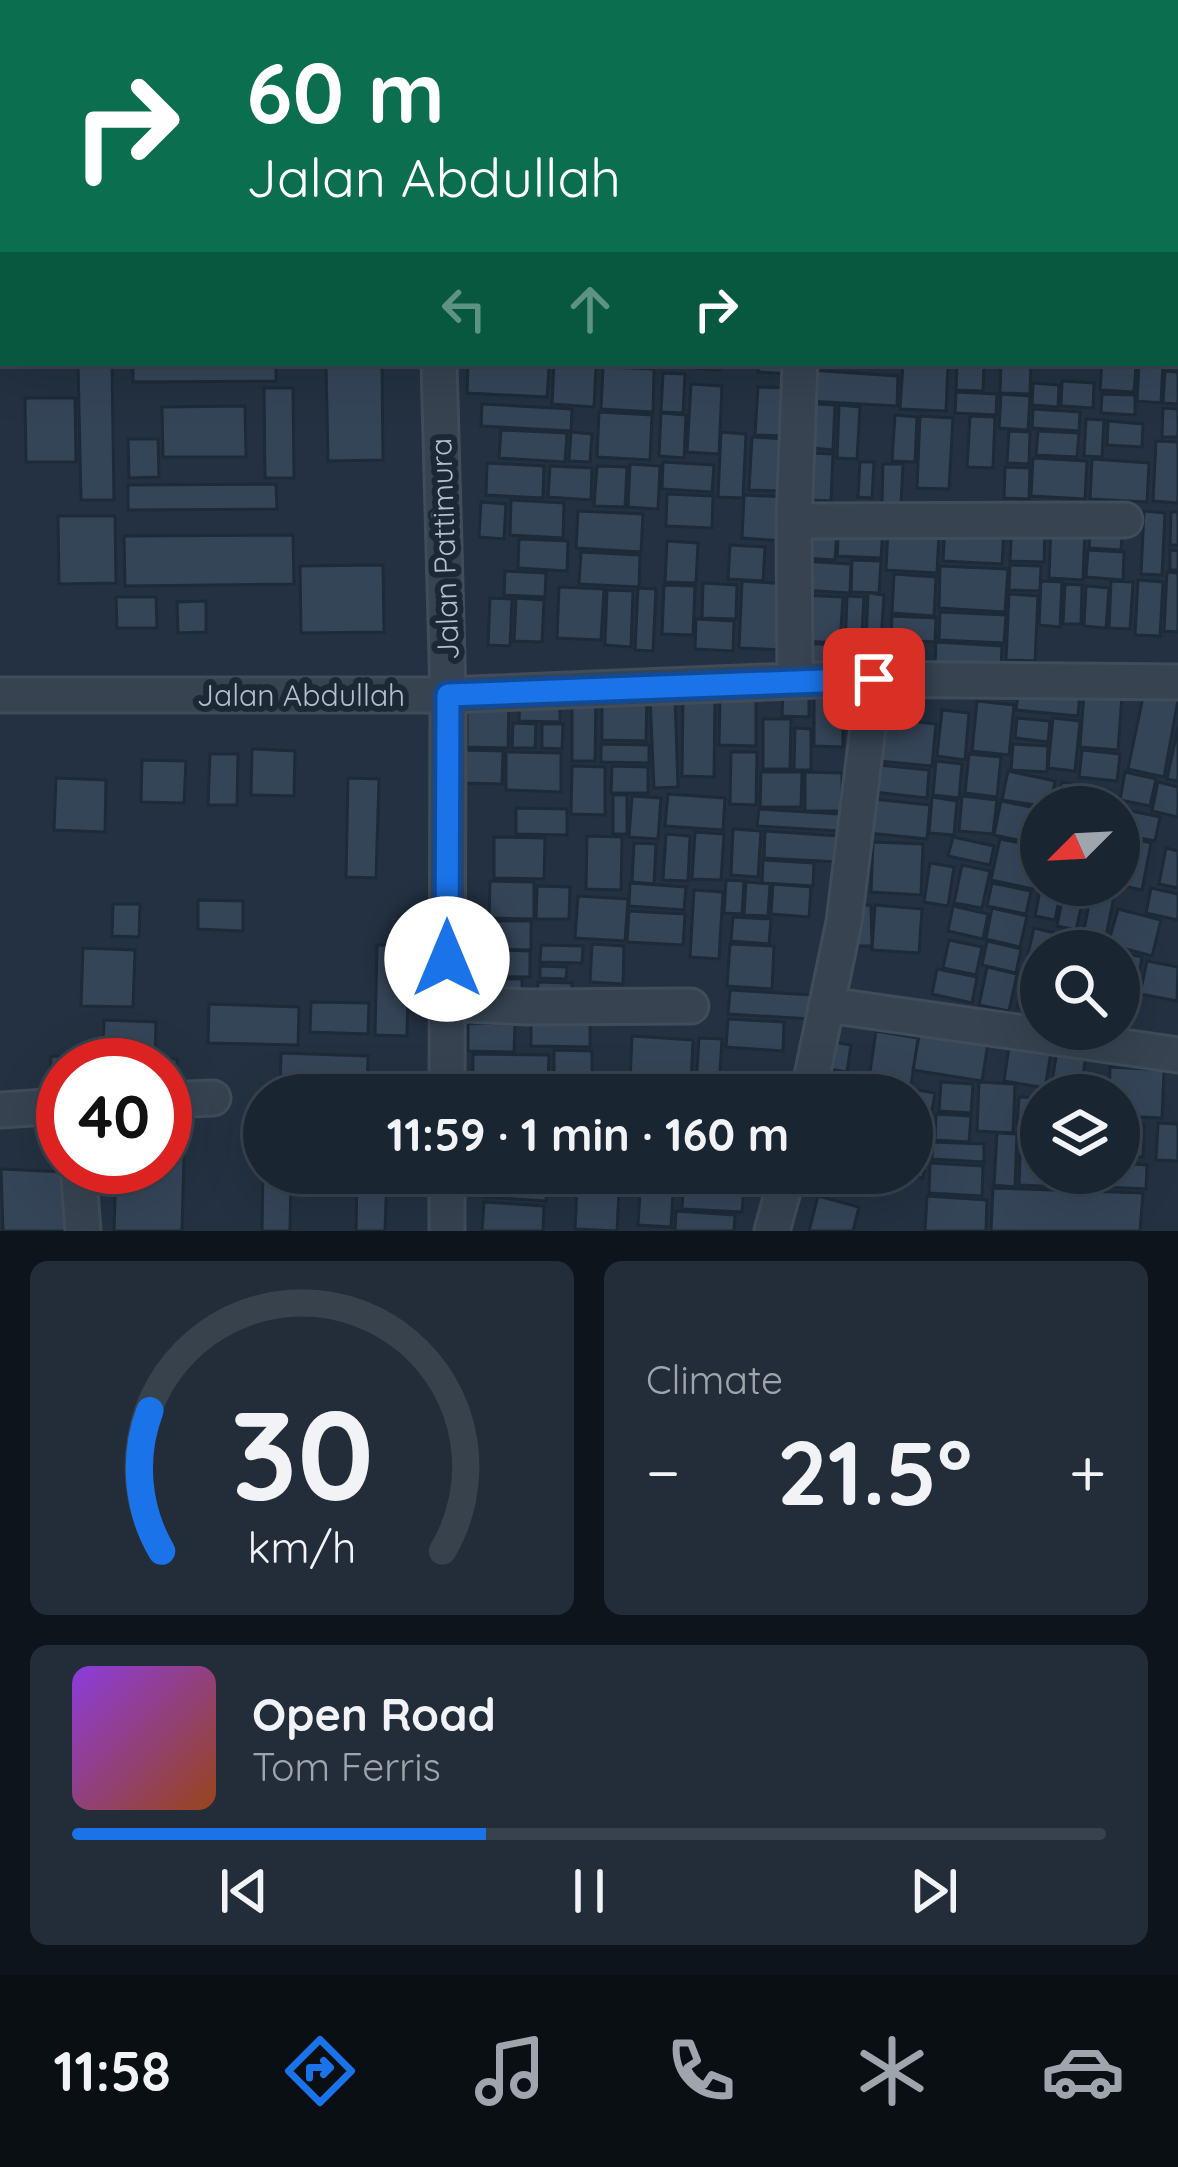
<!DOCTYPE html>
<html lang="en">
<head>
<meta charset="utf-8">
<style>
	:root { --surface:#1a2532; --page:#232d3a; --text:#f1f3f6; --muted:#9fa5ac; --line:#38424d; --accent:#1a73e8 }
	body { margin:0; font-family:Quicksand,sans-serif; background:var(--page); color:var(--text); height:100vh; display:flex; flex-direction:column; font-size:45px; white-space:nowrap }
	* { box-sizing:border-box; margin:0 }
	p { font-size:39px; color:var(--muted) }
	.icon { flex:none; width:66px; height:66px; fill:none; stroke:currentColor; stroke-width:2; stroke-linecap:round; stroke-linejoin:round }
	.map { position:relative; height:1231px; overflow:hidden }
	.drawer { display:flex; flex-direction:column; gap:30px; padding:30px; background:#0e141c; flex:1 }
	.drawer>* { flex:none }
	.guide { position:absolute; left:0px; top:0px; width:1179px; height:366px; box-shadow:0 12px 48px #0002,0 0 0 3px var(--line); background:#0b6e4f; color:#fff; overflow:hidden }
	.needle { width:78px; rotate:246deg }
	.buttons { position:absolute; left:1020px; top:786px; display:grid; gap:24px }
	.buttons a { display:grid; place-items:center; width:120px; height:120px; border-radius:50%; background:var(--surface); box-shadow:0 12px 48px #0002,0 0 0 3px var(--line); font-size:60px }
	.speed { position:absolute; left:36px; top:1038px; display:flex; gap:24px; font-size:60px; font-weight:700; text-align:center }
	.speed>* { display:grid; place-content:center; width:156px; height:156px; border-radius:50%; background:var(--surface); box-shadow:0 12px 48px #0002,0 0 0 3px var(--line); line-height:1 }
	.speed .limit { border:18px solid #d22; background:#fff; color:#111 }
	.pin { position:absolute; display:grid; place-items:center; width:102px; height:102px; color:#fff; margin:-51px; border-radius:24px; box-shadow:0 6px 18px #0006 }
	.me { position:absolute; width:132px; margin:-66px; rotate:0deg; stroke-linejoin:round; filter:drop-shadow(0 0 9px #0008) }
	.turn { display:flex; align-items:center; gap:42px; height:252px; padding:0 48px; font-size:54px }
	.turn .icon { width:156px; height:156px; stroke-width:2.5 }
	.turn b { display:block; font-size:84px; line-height:102px }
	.lanes { display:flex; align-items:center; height:114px; padding:0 48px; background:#0003; justify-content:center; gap:60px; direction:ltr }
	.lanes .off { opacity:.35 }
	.big { font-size:90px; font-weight:700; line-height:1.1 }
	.drawer .widget { flex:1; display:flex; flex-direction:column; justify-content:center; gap:18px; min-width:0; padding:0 42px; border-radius:18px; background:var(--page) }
	.drawer .dial { align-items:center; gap:0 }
	.dial svg { height:312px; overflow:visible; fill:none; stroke:var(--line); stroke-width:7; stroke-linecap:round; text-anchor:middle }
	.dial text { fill:var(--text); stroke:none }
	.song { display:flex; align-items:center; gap:36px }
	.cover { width:144px; height:144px; border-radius:18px; background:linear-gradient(135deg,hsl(270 70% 55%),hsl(20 70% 35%)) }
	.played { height:12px; border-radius:6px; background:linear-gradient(90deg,var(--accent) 40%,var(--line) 40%) }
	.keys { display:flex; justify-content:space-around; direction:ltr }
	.heat { display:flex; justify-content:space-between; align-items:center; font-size:66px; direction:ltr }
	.drawer .tiles { flex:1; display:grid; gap:30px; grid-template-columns:1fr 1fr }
	.widget:last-child { grid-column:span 2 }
	.trip { position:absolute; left:243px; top:1074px; width:690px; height:120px; border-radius:60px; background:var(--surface); box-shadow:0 12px 48px #0002,0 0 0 3px var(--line); font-weight:700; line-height:120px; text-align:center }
	.tab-bar { display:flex; height:192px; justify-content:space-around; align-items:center; background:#0a0f14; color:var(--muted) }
	.tab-bar .icon { width:84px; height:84px }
	.tab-bar .current { color:var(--accent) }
	.tab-bar b { font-size:54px; color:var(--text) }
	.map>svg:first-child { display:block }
	.green { fill:#254043 }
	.building { fill:#354558; stroke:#1e2a38; stroke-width:3 }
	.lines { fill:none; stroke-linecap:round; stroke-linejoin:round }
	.minor-casing { stroke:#414c5a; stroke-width:39 }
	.minor { stroke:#374351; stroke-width:33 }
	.route-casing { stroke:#114b97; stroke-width:30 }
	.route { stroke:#1a73e8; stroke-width:21 }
	.labels { text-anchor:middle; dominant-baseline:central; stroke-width:12; stroke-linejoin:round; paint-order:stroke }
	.street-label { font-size:30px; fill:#b4becc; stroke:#1c2836 }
</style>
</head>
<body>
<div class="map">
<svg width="1178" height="1231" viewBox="0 0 1178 1231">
	<rect width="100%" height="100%" fill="#233142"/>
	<path class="green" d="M88,0h330l-330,3z"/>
	<path class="building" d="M0,0h85l-82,3v172z
		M479,0h55l-55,3z
		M78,363h34l2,137h-33z
		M133,363h143v18l-143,1z
		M326,363h56l1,97 -55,1z
		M468,363l81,4 -2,30 -80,-4z
		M554,363l42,2 -2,42 -42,-3z
		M684,363h36v7l-36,-3z
		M759,363h31v11l-32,-2z
		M807,363h43v5l-43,-2z
		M903,363h45l-2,48 -46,-2z
		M957,363h27l-1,28 -27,-1z
		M1001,363h30l-1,31 -30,-1z
		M1102,363l34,2 -2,27 -34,-2z
		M1139,363h24l-2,40 -24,-2z
		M603,367l51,2 -1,43 -52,-3z
		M810,370l88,6 -1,30 -89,-5z
		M1165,371l13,1v32l-15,-1z
		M663,373l22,1 -2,39 -22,-1z
		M1062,381l32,2 -1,25 -32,-2z
		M1033,383l26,2 -1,22 -26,-2z
		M691,384l31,2 -3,68 -32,-2z
		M758,387l32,1 -3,48 -32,-1z
		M264,388h29l1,90h-29z
		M956,392l41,2 -1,21 -41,-2z
		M1001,394l29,2 -2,34 -29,-2z
		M1102,394l33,1v20l-34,-2z
		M25,398h50l1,64h-50z
		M482,404l90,5 -1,22 -90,-5z
		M815,404l20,1 -2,45 -20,-2z
		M839,405l21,2 -3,52 -20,-1z
		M245,406l1,51h-83l-1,-50z
		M1163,408l15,1v28h-16z
		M1033,409l47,3 -1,19 -47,-3z
		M599,412l53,3 -2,45 -53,-3z
		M661,413l25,2 -2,43 -25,-2z
		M895,415l22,2 -2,45 -23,-1z
		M920,416l33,2 -4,71 -32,-1z
		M970,416l25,1 -2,51 -26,-1z
		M1086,419l18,1 -2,37 -18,-1z
		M1108,421l35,3 -1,23 -35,-2z
		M501,430l66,3 -2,29 -66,-4z
		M1009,431l21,1 -1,32 -22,-1z
		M1038,431l41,2 -2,24 -41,-2z
		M571,432l21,2 -2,28 -21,-1z
		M721,432l25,2 -3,64 -25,-1z
		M752,437l34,2 -3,52 -34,-1z
		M128,439h30l1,38 -30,1z
		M1156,441l22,1v61l-25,-2z
		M811,453l22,1 -2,47 -22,-1z
		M1033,458l54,3 -2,38 -54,-3z
		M1092,459l57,4 -2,39 -57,-3z
		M663,462l51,3 -2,27 -50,-3z
		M860,462h14l-2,36 -14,-1z
		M487,463l57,3 -1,32 -57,-3z
		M630,464l30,2 -2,43 -30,-2z
		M883,464h20l-2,40 -19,-1z
		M550,466l42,2 -1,32 -43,-3z
		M597,466l30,1 -2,40 -31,-1z
		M1005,467l25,1 -1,31 -25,-1z
		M276,484l1,25 -149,1v-25z
		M667,494l46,2 -1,32 -46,-2z
		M744,495l43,2 -2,44 -43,-3z
		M511,500l53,3 -1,35 -53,-3z
		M481,502l25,2 -2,35 -25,-2z
		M578,511l65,3 -2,38 -65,-4z
		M1144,511l21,2 -3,62 -21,-1z
		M1171,512h7v33h-8z
		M58,516h57l1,67 -57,1z
		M1091,522l32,1 -2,27 -32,-2z
		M945,525l59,3 -2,36 -59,-3z
		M1012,525l33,1 -1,36 -34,-1z
		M1051,525l34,1 -2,54 -34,-2z
		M839,526l44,2 -2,30 -44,-2z
		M805,527l32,2 -2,31 -32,-2z
		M888,529l51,3 -2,41 -51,-3z
		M293,535l1,49 -169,2 -1,-50z
		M519,539l49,2 -1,30 -49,-3z
		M667,541l31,2 -2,40 -31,-1z
		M730,545l35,2 -2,34 -35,-2z
		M1088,550l36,2 -1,28 -37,-3z
		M1170,550l8,1v19h-8z
		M581,552l59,3 -1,32 -60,-3z
		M852,560l29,1 -2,32 -28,-1z
		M802,561l49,3 -1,29 -49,-3z
		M383,565l1,67 -83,1 -1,-67z
		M1010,565l31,1 -1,25 -31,-1z
		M940,566l68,3 -3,43 -66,-4z
		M505,571l41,2 -1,24 -41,-2z
		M1167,572l11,1v59l-14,-1z
		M894,574l42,3 -2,39 -42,-3z
		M1138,580l25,2 -3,54 -25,-1z
		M742,581l46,3 -3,66 -46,-2z
		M1041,581l21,1 -2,45 -21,-2z
		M1111,581l22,1 -3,47 -21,-1z
		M703,583l34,2 -1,34 -34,-1z
		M1065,584l17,1 -1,39h-18z
		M664,585l31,1 -2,49 -31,-1z
		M1086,586l23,2 -3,40 -22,-2z
		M559,587l45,2 -3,51 -44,-2z
		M638,588l18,1 -3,62 -18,-1z
		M607,590l26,1 -2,56 -26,-2z
		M868,593l16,2 -3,45 -15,-1z
		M1009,594l29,2 -3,65 -29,-1z
		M802,595l41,2 -3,46 -41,-2z
		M847,596l17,1 -3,55 -16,-1z
		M116,597h40l1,31h-40z
		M490,598l22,1 -2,47 -22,-1z
		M516,598l28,2 -2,42 -28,-1z
		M206,601v31l-28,1 -1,-31z
		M940,612l66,3 -2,28 -65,-3z
		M892,616l44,2 -1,24 -44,-2z
		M696,619l38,2 -1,30 -38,-2z
		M936,642l66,4 -1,22 -66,-4z
		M800,643l42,2 -1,25 -42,-3z
		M1019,685l61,6 -2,25 -62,-6z
		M814,690h29v57l-29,-1z
		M783,692h26v25l-27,-1z
		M1144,692l34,8 -14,77 -36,-8z
		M602,693l45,1 -1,47 -44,-1z
		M1084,693l38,3 -4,54 -38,-3z
		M520,694h40v28l-41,-1z
		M650,696h25l3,91 -24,1z
		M467,697l42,1 -1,50 -41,-1z
		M572,698l24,1 -1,62h-23z
		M683,698l32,1 -1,78 -32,-1z
		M720,698h36v48l-37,-1z
		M977,701l37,4 -5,50 -37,-4z
		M942,710l27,3 -4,47 -28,-4z
		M872,717l64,7 -4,42 -64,-6z
		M1017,718l33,3 -2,21 -33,-4z
		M1053,718l27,3 -5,50 -27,-3z
		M763,719h28l-1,50h-27z
		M513,723l23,1 -1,24h-23z
		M542,724h21l-1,25 -20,-1z
		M1178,727v54l-11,-2z
		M795,728l16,1v41h-17z
		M601,744l48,1v18l-48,-1z
		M1013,744l35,2 -1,26 -36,-2z
		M252,749l43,2 -1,45 -43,-1z
		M464,750l39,1 -1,33 -38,-1z
		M1082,750l38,4 -3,27 -38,-4z
		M506,752l55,1v39l-55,-2z
		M731,752h26l-1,53 -26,-1z
		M210,754h28l-1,51h-29z
		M969,754l32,3 -4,40 -32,-4z
		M142,760l44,1 -2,42 -43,-1z
		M936,761l26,3 -3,34 -26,-3z
		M868,764l61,6 -2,28 -62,-7z
		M572,766l33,1v48l-34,-1z
		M612,766l36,1v26h-37z
		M1008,771l47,10 -5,26 -48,-7z
		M761,772h41l-1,35h-41z
		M805,772l37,1v38h-37z
		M1125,772l31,7 -6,27 -30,-6z
		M56,778l50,2 -1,52 -51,-2z
		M348,778l31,1 -3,99 -30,-1z
		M1062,782l48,9 -4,16h-49z
		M1158,782l20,5v30l-26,-6z
		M668,794l57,4 -2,32 -58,-4z
		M613,795h14v39h-14z
		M632,796l29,2 -3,41 -29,-2z
		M962,796l35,4 -4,34 -34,-3z
		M932,797l25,4 -3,34 -25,-2z
		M863,798l67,7 -3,34 -68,-7z
		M1001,801l40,8v36l-47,-10z
		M516,808l51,1v26l-51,-1z
		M759,809l81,5 -1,17 -82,-5z
		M1122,809l38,8 -5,24 -36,-7z
		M733,829l28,2 -3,46 -27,-2z
		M765,831l74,5 -1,26 -74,-4z
		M695,832l29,2 -3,46 -29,-1z
		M666,834l24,2 -2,45 -25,-1z
		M587,836l35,1 -1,53 -35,-1z
		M494,837l51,1 -1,41 -50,-1z
		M953,837l41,9 -4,19 -42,-9z
		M1125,837l26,6 -9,47 -23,-5z
		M1000,839l41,8 -8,42 -42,-9z
		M873,842l50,2 -2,51 -50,-3z
		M634,843l22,1 -2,40 -22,-2z
		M1166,848l12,3v37l-19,-4z
		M763,860l51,3 -1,23 -51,-3z
		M930,863l24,4 -6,39 -24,-4z
		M962,865l28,6 -8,37 -28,-5z
		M726,880l18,1 -2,33 -18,-1z
		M490,881l44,1v37l-45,-1z
		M746,882l24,2 -2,32 -24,-1z
		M630,883l56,4 -2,23 -55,-4z
		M992,883l39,8 -5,23 -39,-8z
		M773,884l38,3 -2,30 -38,-3z
		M1041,885h21l-7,35 -20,-4z
		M1065,885h21l-10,45 -19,-4z
		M537,886l33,1 -1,32h-33z
		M1092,887l23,5 -10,49 -22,-5z
		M1151,888l27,6v26l-32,-7z
		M694,890l29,2 -4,67 -29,-2z
		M578,896l50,3 -3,42 -50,-3z
		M198,900l45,1v30l-45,-2z
		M113,904h27l-1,33 -27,-1z
		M871,905l1,41h-22l-1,-40z
		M875,905l47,4 -3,44 -47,-3z
		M953,906l35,8 -5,25 -35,-8z
		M992,908l35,8 -7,31 -34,-8z
		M1118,909l43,11 -9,36 -44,-12z
		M629,911l56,3 -2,31 -56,-3z
		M733,917l38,2 -2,25 -38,-3z
		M487,921h44v29l-45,-1z
		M1034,928l34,8 -3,15h-24v5l-13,-2z
		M949,940l33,7 -6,28 -33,-7z
		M987,941l34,8 -5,24 -34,-8z
		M1074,942l41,9h-43z
		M592,944l32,2 -1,38 -33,-2z
		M730,944l44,2 -2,43 -45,-3z
		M377,945l32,1 -2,90 -32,-1z
		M541,945l42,1 -1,17 -42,-1z
		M83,948l52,2 -2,57 -52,-1z
		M462,949l68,2v26l-68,-1z
		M1119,952l23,5 -3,17 -20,-4z
		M1028,958l13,3v52l-24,-5z
		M1147,961l31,6 -1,34 -37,-7z
		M540,966l27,1 -1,12 -26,-1z
		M987,967l30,7 -8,37 -30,-6z
		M937,969l40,8 -5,26 -40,-9z
		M468,978l54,1v25l-55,-1z
		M538,982l34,1 -1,21 -34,-1z
		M730,990l83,5 -1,24 -84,-5z
		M311,1002l58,1 -1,31 -58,-2z
		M209,1004l90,3 -1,38 -90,-2z
		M531,1015l59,1v31l-59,-1z
		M728,1019l56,3 -1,29 -57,-4z
		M922,1019l68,11 -8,51 -69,-11z
		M104,1020l52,2 -1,34 -52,-2z
		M468,1023l47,1 -1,28 -46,-1z
		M876,1031l42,7 -7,48 -42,-7z
		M1011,1033l42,7 -8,48 -41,-7z
		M632,1036l61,4 -2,45 -61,-4z
		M699,1038l23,1 -3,50 -23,-1z
		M833,1042l18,3 -4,27 -18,-3z
		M1058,1044l29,5 -7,46h-30z
		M554,1050l38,1v32l-38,-1z
		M281,1053l87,3 -1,39 -87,-2z
		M473,1054l76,1 -1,28 -75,-2z
		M51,1056l126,3 -1,36h-11v-30h-102v27l-13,-1z
		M1110,1067l54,3 -2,48 -43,-2v-21h-10z
		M823,1071l39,6 -3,18h-40z
		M941,1082l32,2 -2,29 -32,-2z
		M979,1082l36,2 -2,49 -36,-2z
		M882,1084l53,9 -5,30 -18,-3v-25h-31z
		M487,1085l71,5 -1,5h-71z
		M633,1085l55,3v7h-55z
		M1089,1086l19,3 -1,6h-19z
		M1019,1097l22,1v29l-24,-2z
		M936,1114l35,2 -2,26 -34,-2z
		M165,1118l20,1 -3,112h-68l2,-64h49z
		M1119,1123l25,2 -1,32 -24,-1z
		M1158,1123l20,1v37l-22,-1z
		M997,1133l20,1 -2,53 -21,-2z
		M912,1140l17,3 -6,35 -31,-5h20z
		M933,1142l51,2v18l-52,-3z
		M1020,1155l21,1v17h21v14l-43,-2z
		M930,1163l53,3 -1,30 -53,-3z
		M1119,1163l28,2 -1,24 -81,-4v-12h54z
		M263,1168l1,5h27l-1,58h-28z
		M1,1169l65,3 4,59h-67z
		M357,1173h30l-2,58h-29z
		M485,1173h63l-2,28 -62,-4z
		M684,1173l61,3 -3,36 -60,-3z
		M801,1173h43l-3,21 -42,-6z
		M641,1177l33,1 -3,49 -33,-2z
		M577,1188l42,3 -2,40 -42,-2z
		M993,1188l150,5 -3,38h-149z
		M818,1196l41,11 -6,24h-44z
		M927,1196l60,4 -1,31h-61z
		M484,1202l60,4 -1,25h-61z
		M676,1211l59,4 -1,16h-59z"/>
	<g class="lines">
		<g class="minor-casing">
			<path id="minor" d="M444,3v-3
				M1081,3l1,-3
				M1176,193h2
				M0,205h3
				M439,363l9,332 -1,400
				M794,521l331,-1
				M795,681l-1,-160 6,-158
				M0,695h448l393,-16 337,3
				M447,1003l80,4 164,-1
				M828,1005l350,50
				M808,1095l36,-173 30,-243
				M165,1100l48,-2
				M0,1110l63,-4
				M78,1167l5,64
				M447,1173v58
				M772,1231l16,-58"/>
		</g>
		<use href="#minor" class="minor"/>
	</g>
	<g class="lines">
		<g class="route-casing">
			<path id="route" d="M447,959l1,-264 426,-16"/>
		</g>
		<use href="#route" class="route"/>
	</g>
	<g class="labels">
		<g class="street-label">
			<text transform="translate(444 549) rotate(-92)">Jalan Pattimura</text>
			<text x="301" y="695">Jalan Abdullah</text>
		</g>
	</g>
</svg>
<div class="buttons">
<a><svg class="needle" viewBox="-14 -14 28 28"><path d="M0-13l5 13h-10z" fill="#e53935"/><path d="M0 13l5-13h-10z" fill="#9fa5ac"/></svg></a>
<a><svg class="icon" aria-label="search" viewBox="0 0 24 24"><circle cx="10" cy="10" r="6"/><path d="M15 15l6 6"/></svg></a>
<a><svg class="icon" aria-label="layers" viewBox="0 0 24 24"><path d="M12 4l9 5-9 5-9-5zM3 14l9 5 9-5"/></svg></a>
</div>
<div class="speed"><div class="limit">40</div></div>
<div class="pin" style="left:874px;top:679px;background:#d93025"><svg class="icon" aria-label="arrive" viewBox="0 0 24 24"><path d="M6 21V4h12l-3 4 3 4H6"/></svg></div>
<svg class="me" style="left:447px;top:959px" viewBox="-20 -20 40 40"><circle r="19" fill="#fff"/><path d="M0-13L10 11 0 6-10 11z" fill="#1a73e8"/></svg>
<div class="trip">11:59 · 1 min · 160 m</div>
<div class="guide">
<div class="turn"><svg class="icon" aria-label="right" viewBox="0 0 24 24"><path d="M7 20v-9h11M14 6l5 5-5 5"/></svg><div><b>60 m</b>Jalan Abdullah</div></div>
<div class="lanes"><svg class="icon off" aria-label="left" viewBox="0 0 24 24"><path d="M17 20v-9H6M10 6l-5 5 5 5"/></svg><svg class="icon off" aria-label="ahead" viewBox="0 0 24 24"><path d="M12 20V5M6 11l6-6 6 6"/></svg><svg class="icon" aria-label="right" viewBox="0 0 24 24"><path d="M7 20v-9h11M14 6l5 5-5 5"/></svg></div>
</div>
</div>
<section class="drawer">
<div class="tiles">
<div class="widget dial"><svg viewBox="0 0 100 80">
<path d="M14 69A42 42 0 1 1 86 69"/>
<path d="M14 69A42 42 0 0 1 11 33" stroke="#1a73e8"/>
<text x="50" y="56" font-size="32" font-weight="700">30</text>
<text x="50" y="72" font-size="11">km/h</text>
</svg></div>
<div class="widget"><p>Climate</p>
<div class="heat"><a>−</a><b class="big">21.5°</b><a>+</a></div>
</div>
<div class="widget">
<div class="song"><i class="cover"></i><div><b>Open Road</b><p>Tom Ferris</p></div></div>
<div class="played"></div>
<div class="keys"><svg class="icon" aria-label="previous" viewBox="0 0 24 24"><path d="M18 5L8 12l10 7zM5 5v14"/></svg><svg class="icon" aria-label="pause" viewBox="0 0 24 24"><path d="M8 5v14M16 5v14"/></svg><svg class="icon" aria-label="next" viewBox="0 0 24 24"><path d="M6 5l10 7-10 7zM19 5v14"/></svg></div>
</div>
</div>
</section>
<nav class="tab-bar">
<b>11:58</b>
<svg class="icon current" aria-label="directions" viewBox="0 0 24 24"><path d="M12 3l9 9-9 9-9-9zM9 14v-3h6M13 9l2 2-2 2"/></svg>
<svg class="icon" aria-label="music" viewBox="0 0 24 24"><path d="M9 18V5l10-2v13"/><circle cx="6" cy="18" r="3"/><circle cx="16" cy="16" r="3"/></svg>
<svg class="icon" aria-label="phone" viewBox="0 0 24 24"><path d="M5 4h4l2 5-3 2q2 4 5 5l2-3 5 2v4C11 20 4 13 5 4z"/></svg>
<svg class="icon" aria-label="climate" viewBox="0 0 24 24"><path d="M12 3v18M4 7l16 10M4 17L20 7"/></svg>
<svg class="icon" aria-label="car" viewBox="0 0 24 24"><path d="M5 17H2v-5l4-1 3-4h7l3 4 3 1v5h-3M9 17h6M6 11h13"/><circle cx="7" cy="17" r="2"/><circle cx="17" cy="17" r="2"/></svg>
</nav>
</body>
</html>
